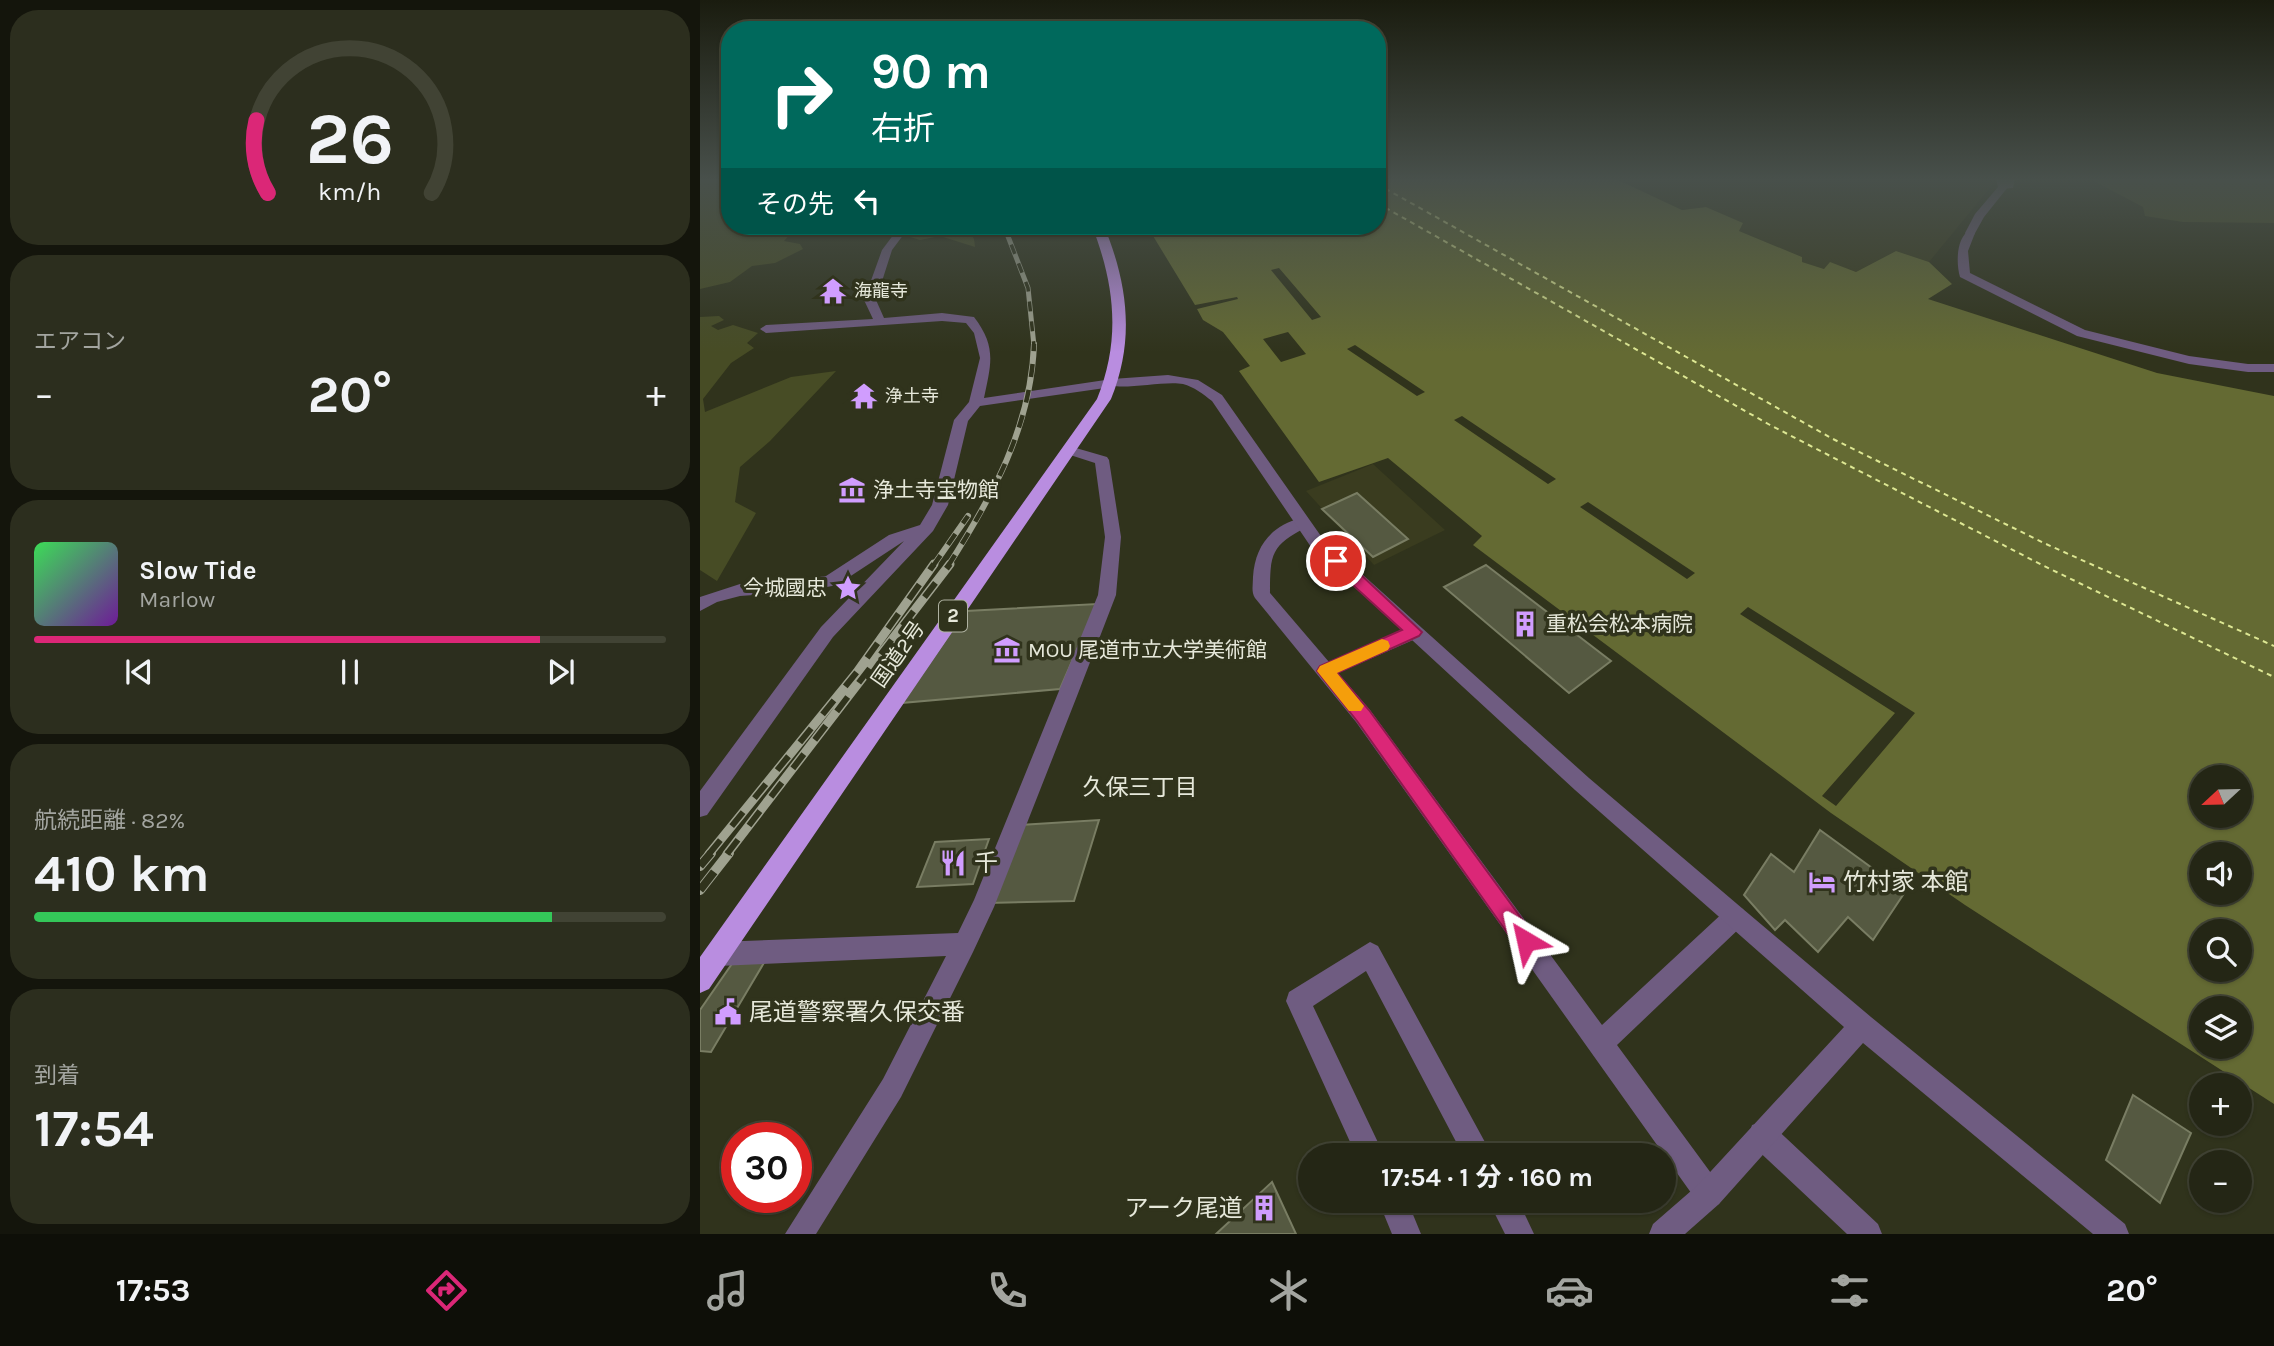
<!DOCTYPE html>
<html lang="ja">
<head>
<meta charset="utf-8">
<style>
	:root { --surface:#242615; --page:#2c2e1e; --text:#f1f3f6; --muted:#a3a5a0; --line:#414334; --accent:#db2777 }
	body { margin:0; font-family:Karla,"Noto Sans JP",sans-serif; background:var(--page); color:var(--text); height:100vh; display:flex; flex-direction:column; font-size:26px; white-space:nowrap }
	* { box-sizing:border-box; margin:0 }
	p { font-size:23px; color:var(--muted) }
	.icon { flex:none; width:38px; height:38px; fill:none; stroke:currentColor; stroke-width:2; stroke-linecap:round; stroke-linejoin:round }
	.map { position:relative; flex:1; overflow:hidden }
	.side { display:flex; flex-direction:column; gap:10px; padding:10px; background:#14150c; width:700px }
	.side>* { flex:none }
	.hud { position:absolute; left:21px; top:21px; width:665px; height:214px; border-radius:28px; box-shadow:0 2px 5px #0004,0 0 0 2px var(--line); background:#00695c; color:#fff; overflow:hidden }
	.needle { width:46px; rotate:248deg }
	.buttons { position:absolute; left:1489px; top:765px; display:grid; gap:14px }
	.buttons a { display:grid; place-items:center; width:63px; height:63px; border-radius:50%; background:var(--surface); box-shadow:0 2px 5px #0004,0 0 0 2px var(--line); font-size:35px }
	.speed { position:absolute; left:21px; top:1122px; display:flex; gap:14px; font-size:35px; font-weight:700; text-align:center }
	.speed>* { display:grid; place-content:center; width:91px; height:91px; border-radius:50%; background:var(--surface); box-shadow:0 2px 5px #0004,0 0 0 2px var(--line); line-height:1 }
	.speed .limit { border:10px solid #d22; background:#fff; color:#111 }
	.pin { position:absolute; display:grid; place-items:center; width:60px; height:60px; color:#fff; margin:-30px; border:4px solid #fff; border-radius:50%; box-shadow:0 2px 7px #0007 }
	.me { position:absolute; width:77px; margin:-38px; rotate:324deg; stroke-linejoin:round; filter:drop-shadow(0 0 5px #0008) }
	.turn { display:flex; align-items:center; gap:24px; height:147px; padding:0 35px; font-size:32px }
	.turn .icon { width:91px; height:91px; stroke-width:2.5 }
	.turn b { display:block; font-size:49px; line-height:60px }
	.then { display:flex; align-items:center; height:66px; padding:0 35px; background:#0003; gap:14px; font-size:26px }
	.big { font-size:52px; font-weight:700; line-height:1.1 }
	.side .tile { flex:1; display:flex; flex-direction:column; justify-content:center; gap:10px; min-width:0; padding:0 24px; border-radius:28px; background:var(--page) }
	.side .dial { align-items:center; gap:0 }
	.dial svg { height:182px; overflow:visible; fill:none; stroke:var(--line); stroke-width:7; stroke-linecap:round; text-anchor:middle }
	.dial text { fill:var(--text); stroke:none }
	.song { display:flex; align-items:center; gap:21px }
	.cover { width:84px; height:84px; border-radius:10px; background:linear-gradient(135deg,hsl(130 70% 55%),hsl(280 70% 35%)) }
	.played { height:7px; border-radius:4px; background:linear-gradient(90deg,var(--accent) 80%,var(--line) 80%) }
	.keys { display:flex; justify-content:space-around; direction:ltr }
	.heat { display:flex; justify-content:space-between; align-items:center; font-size:38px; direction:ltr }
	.charge { height:10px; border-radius:5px; background:linear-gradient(90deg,#34c759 82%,var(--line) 0) }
	.trip { position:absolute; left:598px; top:1143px; width:378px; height:70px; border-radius:35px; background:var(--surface); box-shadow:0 2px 5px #0004,0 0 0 2px var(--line); font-weight:700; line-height:70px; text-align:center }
	.menu { display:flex; height:112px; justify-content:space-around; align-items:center; background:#0e0f08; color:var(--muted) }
	.menu .icon { width:49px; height:49px }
	.menu .on { color:var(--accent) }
	.menu b { font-size:32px; color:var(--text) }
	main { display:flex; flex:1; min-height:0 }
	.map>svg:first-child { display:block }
	.built { fill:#3a3c1f }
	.green { fill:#474c25 }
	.water { fill:#646a33; fill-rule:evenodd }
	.pier { fill:#30331c }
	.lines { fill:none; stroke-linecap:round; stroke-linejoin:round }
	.ferry { stroke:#dde793; stroke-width:2; stroke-dasharray:5 4.5; stroke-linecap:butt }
	.building { fill:#555941; stroke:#797d63; stroke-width:2 }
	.minor { fill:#6f5c81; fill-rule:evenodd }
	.tertiary { fill:#6f5c81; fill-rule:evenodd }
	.trunk { fill:#b98de0; fill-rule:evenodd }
	.rail-far3-casing { stroke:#9fa290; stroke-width:5 }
	.rail-far2-casing { stroke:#9fa290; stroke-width:6 }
	.rail-far1-casing { stroke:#9fa290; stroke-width:9 }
	.rail-casing { stroke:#9fa290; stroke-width:10 }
	.rail-far3 { stroke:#30331c; stroke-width:3.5; stroke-dasharray:10; stroke-linecap:butt }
	.rail-far2 { stroke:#30331c; stroke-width:4.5; stroke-dasharray:13; stroke-linecap:butt }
	.rail-far1 { stroke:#30331c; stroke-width:6; stroke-dasharray:18; stroke-linecap:butt }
	.rail { stroke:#30331c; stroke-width:8; stroke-dasharray:23; stroke-linecap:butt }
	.route { fill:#db2777; stroke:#8e194d; stroke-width:2 }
	.slow { fill:#f59e0b }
	.labels { text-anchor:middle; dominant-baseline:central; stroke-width:7; stroke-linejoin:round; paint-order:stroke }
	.far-poi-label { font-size:18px; fill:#e6e8da; stroke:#30331c; text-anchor:start }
	.shield { fill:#30331c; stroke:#afb2a1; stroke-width:2 }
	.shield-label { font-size:19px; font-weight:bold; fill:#e6e8da }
	.poi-label { font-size:21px; fill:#e6e8da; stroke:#30331c; text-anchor:start }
	.street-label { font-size:21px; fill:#e6e8da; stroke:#30331c }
	.neighbourhood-label { font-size:23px; fill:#e6e8da; stroke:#30331c }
	.near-poi-label { font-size:24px; fill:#e6e8da; stroke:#30331c; text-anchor:start }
</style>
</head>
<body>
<main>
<section class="side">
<div class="tile dial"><svg viewBox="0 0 100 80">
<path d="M14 69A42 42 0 1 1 86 69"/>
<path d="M14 69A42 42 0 0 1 9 37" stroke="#db2777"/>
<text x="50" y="56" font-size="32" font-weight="700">26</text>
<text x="50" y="72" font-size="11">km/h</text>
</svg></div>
<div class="tile"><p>エアコン</p>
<div class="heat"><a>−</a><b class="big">20°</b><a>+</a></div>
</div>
<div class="tile">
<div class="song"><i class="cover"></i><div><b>Slow Tide</b><p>Marlow</p></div></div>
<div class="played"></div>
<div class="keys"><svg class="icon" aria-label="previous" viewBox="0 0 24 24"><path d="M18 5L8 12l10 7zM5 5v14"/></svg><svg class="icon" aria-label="pause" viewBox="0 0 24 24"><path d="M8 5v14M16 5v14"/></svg><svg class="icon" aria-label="next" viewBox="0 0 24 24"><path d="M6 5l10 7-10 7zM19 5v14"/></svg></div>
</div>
<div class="tile"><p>航続距離 · 82%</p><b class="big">410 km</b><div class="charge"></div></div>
<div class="tile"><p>到着</p><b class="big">17:54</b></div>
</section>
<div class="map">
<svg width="1574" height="1234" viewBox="0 0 1574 1234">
	<rect width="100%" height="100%" fill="#30331c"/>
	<path class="built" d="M916,179h370l7,5 -64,78 -33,-11 -40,21 -25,-9 -7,6 -23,-7 1,-5 -63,-26 3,-8 -36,-16 -24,3z
		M673,464l72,66 -71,35 -68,-74z"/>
	<path class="green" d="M0,179h30v47h162l-28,7 -17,-3 -33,2 3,-5 -23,3 -10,11 16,3 3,5 -28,14 -23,3 -22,16 -30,7z
		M1390,179h184v44l-91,-1 -38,-6 -2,-9z
		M211,226h54l9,13 1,8 -35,-11 -20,4 -16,-5z
		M19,316l5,4 -13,6 7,4 15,-5 25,8 -11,10 7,5 -23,15 -28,36 2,13 86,-35 45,-6 -66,70 -30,26 -5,35 21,11 -39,68 -17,-11v-253z"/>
	<path class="water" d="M677,179h239l66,31 24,-3 37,16 -4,8 63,26v5l22,7 6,-7 26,10 40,-21 33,11 23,22 -24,15 229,74 117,23v708l-309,-199 -134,-92 -358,-268 9,-9 -94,-78 -69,24 -80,-111 11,-5 -27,-34 -20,-12 -6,-11 41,-10 -1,-2 -42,8 -48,-79h230zM1502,777h38v39h-38zM1502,854h38v38h-38zM1502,931h38v39h-38zM1502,1008h38v38h-38z"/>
	<path class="pier" d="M579,268l42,49 -9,3 -41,-50z
		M588,332l18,22 -25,8 -18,-23z
		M655,345l70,47 -8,4 -70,-47z
		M762,416l94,63 -8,5 -94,-64z
		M888,502l107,71 -8,6 -107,-72z
		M1048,607l167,106 -79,93 -14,-10 73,-83 -155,-99z"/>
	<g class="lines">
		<path class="ferry" d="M677,184l456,255 213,105 228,102
			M677,203l393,222 274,141 230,111"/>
	</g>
	<path class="building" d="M657,493l51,46 -35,18 -51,-48z
		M786,565l125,96 -42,32 -125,-106z
		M397,604l-37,85 -159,14 65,-92z
		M399,820l-25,81 -86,2 32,-78z
		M1120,830l85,62 -32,48 -25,-23 -30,35 -33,-32 -10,10 -31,-35 27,-41 23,18z
		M289,839l-16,45 -56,3 18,-45z
		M68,956l-57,96 -11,-1v-41l36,-52z
		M1433,1095l58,38 -31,70 -54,-43z
		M572,1182l24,52h-80z"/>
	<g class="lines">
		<path class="minor" d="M1305,179h10l-2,9 -13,1v-4l5,-1z
			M200,226h10l-18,24 -16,50 8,18 58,-5 32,4c23,30 17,47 10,81l128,-19 7,4 -7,4 -132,19 -12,15 -20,84 -15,26 -100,106 -126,178 -7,2v-26l121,-164 83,-86 -67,44 -30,6 -67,5 -23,6 -17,9v-14l40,-13 86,-8 63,-41 31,-10 12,-20 22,-85 15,-18 11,-44 -6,-25 -8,-10 -24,-2 -176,12 -6,-4 6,-4 107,-6 -9,-19 18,-50z
			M1270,230l5,3 -7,18 2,22 115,57 104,26 59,8h26v8h-26l-59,-8 -112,-28 -117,-59c-4,-13 -4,-40 10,-47z
			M369,446l38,11 2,3 12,77 -5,58 -39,101 -83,211 -21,45 -72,145 -85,137h-31l98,-155 63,-123 -228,10 -8,-4 -4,-8 4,-8 8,-4 240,-9 16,-33 124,-305 7,-58 -10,-74 -31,-10 -2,-3z
			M601,518l6,1 2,4 -2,4c-36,18 -37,27 -37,66l59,69 79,-35h12l3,5 -3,5 -82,36 32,37 232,315 125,-116 8,-3 8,3 3,8 -3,8 -126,120 102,139 4,10 -4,10 -10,4 -10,-4 -343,-482 -101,-124c-4,-6 -2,-13 -2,-21 2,-31 18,-51 48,-59z
			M670,942l8,4 114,209h-29l-97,-184 -53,35 71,149h-28l-70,-154 3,-9z
			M1062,1122l10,3 106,99 4,10h-35l-95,-89 -3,-10 3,-10z
			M678,1200h29l14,34h-29z
			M788,1200h30l16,34h-29z"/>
		<path class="tertiary" d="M1296,179h10l2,8 -24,30 -10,18h-8l-1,-2 10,-19 23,-27z
			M468,375l30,5 24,15 101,144 266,239 154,131 128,108 254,207 4,10h-36l-230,-191 -144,161 -34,30h-36l4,-10 46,-40 145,-157 -269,-237 -264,-243 -99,-146c-9,-7 -18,-14 -29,-17 -19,-4 -67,8 -78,-1l7,-4z"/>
		<path class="trunk" d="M392,226h12c24,58 31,114 7,173l-402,590 -9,4v-36l397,-558c24,-59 18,-114 -5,-173z"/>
		<g class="rail-far3-casing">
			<path id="rail-far3" d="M304,226l24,62 6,58"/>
		</g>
		<g class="rail-far2-casing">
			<path id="rail-far2" d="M233,566l35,-50
				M248,566c44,-69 83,-138 86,-222"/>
		</g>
		<g class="rail-far1-casing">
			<path id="rail-far1" d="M9,854l148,-182 77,-108
				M27,854l223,-290"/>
		</g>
		<g class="rail-casing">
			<path id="rail" d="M0,866l11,-13
				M0,890l29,-37"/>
		</g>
		<use href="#rail-far3" class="rail-far3"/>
		<use href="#rail-far2" class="rail-far2"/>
		<use href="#rail-far1" class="rail-far1"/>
		<use href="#rail" class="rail"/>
	</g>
	<linearGradient id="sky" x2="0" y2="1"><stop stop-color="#1a1c0f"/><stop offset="0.51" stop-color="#48504b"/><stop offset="1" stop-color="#48504b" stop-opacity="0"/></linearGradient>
	<rect width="1574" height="352" fill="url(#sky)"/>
	<path class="route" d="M636,556l6,1 80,75 -3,4 -82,37 32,37 164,224 3,7 -3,7 -7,4 -8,-4 -161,-227 -40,-50 3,-5 82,-36 -71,-65 -2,-4 2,-4z"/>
	<path class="slow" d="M682,639l6,2 2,5 -2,4 -51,23 27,33 -3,5h-12l-32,-40 3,-5z"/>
	<defs>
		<g id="temple-bare" transform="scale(2.1)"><path d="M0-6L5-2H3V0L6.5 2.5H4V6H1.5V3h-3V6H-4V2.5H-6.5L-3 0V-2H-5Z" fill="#d09dfe" stroke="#30331c" stroke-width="2.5" paint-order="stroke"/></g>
		<g id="museum-bare" transform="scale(2.1)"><path d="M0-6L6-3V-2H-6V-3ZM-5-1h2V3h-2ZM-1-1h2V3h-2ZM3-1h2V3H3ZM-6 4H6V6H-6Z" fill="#d09dfe" stroke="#30331c" stroke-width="2.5" paint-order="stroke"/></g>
		<g id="sight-bare" transform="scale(2.1)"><path d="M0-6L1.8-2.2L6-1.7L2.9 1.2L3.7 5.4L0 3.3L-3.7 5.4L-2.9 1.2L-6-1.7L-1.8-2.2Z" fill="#d09dfe" stroke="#30331c" stroke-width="2.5" paint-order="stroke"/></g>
		<g id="building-bare" transform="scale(2.1)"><path d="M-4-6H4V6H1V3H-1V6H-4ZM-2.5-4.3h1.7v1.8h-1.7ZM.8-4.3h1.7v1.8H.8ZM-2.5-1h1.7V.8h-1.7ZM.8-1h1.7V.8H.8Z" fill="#d09dfe" stroke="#30331c" stroke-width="2.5" paint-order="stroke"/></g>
		<g id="restaurant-bare" transform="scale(2.1)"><path d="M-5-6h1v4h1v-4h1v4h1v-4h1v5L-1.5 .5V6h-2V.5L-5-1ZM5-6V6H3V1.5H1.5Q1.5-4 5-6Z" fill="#d09dfe" stroke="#30331c" stroke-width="2.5" paint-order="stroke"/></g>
		<g id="hotel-bare" transform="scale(2.1)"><path d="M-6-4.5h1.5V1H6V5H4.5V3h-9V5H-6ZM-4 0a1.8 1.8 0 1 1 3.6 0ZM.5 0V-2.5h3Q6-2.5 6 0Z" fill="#d09dfe" stroke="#30331c" stroke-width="2.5" paint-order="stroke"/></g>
		<g id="civic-bare" transform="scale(2.1)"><path d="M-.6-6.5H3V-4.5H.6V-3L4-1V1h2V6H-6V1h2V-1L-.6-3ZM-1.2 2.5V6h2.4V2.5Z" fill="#d09dfe" stroke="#30331c" stroke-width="2.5" paint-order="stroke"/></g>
	</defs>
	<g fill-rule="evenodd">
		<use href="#temple-bare" x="133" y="291"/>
		<use href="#temple-bare" x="164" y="396"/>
		<use href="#museum-bare" x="152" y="490"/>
		<use href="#sight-bare" x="148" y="588"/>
		<use href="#building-bare" x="825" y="624"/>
		<use href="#museum-bare" x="307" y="650"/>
		<use href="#restaurant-bare" x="253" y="863"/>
		<use href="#hotel-bare" x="1122" y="882"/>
		<use href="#civic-bare" x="28" y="1012"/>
		<use href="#building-bare" x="564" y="1208"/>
	</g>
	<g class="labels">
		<g class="far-poi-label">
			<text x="154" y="291">海龍寺</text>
			<text x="185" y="396">浄土寺</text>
		</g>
		<rect class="shield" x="239" y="600.5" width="28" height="31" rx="5"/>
		<g class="shield-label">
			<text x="253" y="616">2</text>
		</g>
		<g class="poi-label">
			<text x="173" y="490">浄土寺宝物館</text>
			<text x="127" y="588" text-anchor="end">今城國忠</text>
			<text x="846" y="624">重松会松本病院</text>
			<text x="328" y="650">MOU 尾道市立大学美術館</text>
		</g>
		<g class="street-label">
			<text transform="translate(198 654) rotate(-55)">国道2号</text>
		</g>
		<g class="neighbourhood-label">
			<text x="440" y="787">久保三丁目</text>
		</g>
		<g class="near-poi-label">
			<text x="274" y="863">千</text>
			<text x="1143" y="882">竹村家 本館</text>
			<text x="49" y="1012">尾道警察署久保交番</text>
			<text x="543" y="1208" text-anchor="end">アーク尾道</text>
		</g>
	</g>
</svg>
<div class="buttons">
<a><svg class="needle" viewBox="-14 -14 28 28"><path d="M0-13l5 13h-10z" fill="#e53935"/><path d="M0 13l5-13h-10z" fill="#a3a5a0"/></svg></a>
<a><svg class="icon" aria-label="sound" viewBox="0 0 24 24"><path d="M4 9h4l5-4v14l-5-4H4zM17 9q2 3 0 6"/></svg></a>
<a><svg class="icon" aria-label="search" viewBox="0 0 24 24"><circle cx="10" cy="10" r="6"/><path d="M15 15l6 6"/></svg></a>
<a><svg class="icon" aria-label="layers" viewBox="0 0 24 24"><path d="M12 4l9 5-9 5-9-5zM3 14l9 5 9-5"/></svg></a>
<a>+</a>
<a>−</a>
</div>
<div class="speed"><div class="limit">30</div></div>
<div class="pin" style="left:636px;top:561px;background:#d93025"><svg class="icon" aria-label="arrive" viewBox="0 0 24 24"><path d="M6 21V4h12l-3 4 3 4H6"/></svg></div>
<svg class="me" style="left:826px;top:941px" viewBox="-20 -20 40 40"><path d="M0-17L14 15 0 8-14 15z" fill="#db2777" stroke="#fff" stroke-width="4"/></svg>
<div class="trip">17:54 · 1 分 · 160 m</div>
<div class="hud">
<div class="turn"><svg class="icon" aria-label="right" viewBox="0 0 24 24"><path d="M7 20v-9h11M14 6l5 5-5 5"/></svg><div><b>90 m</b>右折</div></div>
<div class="then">その先<svg class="icon" aria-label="left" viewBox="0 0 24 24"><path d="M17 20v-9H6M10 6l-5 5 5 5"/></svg></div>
</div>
</div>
</main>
<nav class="menu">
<b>17:53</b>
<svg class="icon on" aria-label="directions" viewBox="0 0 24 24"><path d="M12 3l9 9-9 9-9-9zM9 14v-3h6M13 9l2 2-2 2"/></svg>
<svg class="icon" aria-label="music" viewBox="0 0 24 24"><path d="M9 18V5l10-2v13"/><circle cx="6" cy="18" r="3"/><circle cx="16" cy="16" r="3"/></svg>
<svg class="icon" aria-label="phone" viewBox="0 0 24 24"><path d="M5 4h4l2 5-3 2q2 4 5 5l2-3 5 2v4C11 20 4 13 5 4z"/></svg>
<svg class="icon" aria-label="climate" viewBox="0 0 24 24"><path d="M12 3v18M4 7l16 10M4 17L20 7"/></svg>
<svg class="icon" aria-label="car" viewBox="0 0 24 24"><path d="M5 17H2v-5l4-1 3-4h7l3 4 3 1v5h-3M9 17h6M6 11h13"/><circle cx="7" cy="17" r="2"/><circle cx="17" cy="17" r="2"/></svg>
<svg class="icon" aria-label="filters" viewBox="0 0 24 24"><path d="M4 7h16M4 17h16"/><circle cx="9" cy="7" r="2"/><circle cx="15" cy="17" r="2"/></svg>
<b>20°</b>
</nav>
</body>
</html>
